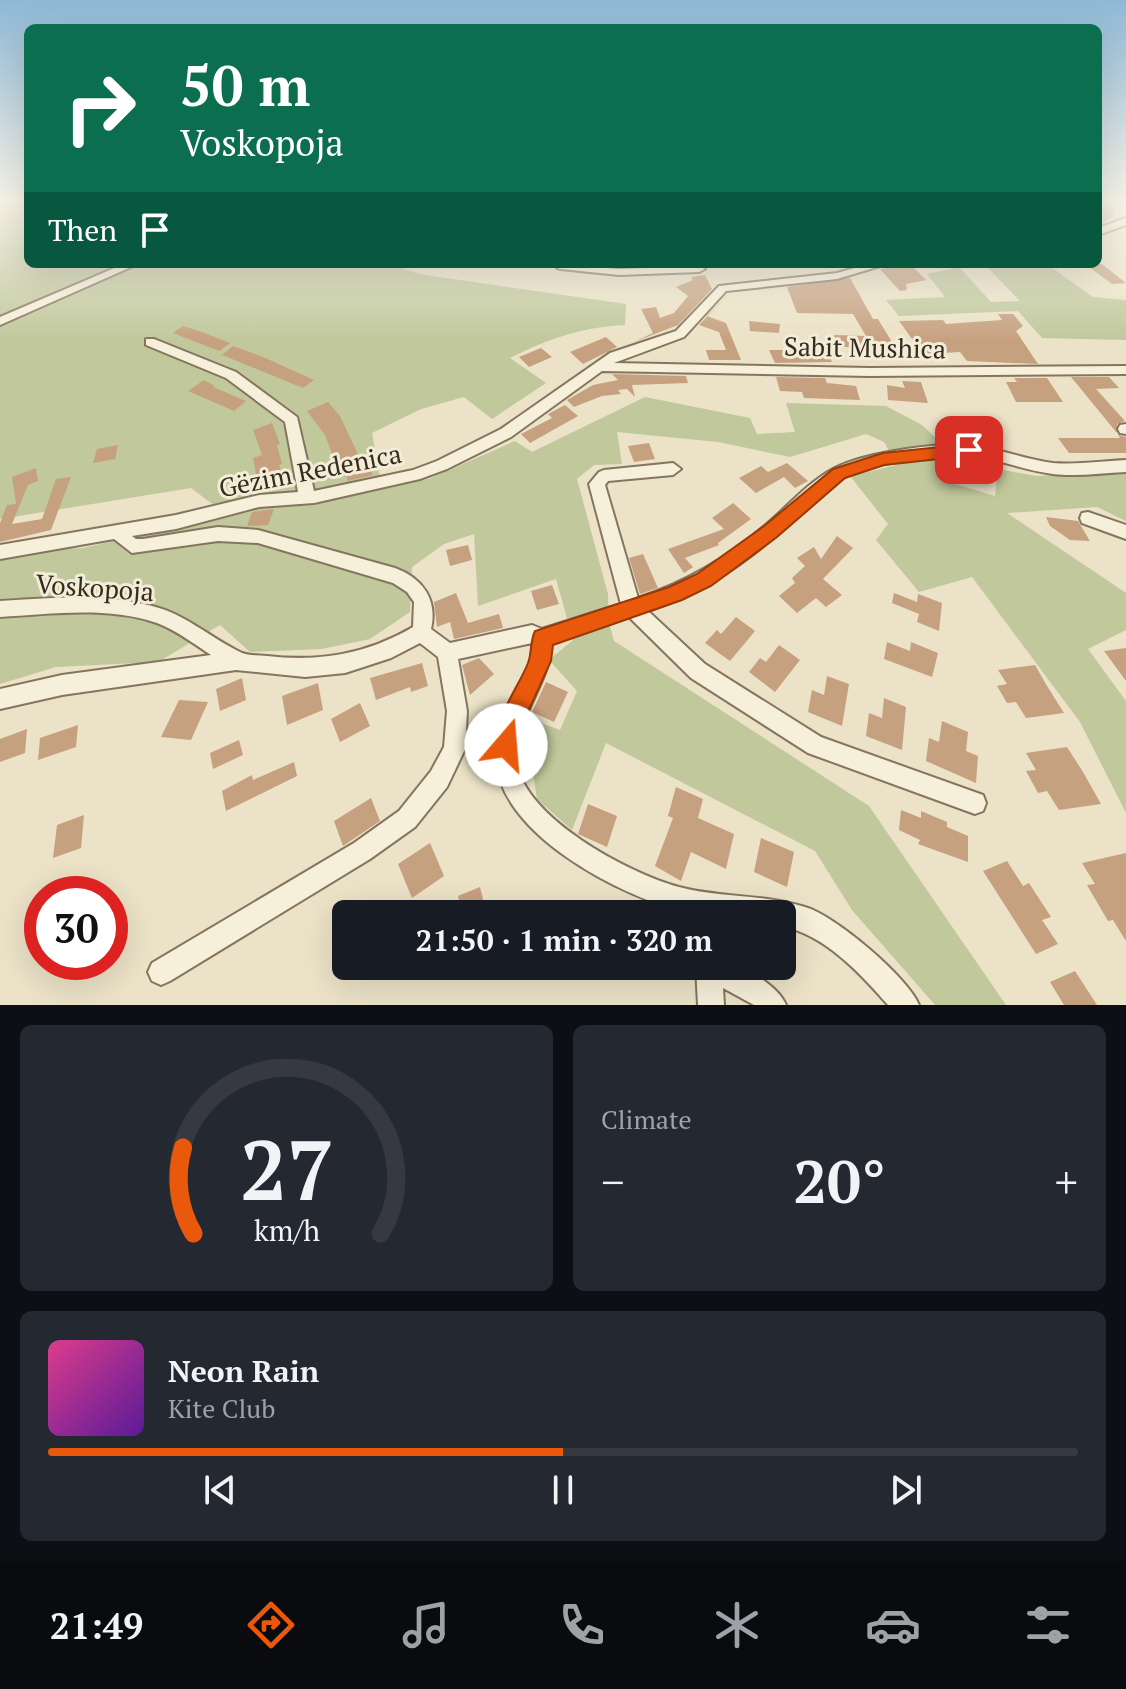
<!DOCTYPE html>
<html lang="en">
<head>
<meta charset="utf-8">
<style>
	:root { --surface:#171b24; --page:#242831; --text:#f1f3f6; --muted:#9ea1a6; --line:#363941; --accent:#ea580c }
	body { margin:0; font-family:"PT Serif",serif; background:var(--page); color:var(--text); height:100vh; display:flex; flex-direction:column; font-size:30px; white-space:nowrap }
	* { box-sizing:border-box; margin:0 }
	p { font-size:26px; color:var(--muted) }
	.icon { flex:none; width:44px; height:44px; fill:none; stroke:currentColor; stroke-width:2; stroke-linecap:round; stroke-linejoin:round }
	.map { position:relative; height:1005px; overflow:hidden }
	.panel { display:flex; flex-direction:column; gap:20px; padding:20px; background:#0d0f14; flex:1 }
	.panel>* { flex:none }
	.banner { position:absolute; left:24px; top:24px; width:1078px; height:244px; border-radius:12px; box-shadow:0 8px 32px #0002; background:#0b6e4f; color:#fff; overflow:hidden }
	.speed { position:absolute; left:24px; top:876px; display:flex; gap:16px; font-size:40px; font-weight:700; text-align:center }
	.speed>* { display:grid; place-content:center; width:104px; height:104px; border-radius:50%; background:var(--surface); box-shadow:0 8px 32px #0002; line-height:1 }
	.speed .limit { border:12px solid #d22; background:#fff; color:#111 }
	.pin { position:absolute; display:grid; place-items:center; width:68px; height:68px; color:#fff; margin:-34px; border-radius:16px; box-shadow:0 4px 12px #0006 }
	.me { position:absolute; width:88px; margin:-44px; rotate:18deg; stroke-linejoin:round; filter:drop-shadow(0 0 6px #0008) }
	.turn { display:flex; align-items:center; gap:28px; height:168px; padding:0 24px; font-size:36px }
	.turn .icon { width:104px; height:104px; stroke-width:2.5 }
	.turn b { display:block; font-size:56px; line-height:68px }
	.then { display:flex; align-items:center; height:76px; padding:0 24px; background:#0003; gap:16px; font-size:30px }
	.big { font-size:60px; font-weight:700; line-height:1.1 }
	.panel .card { flex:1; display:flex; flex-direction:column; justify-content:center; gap:12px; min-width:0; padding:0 28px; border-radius:12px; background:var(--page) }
	.panel .dial { align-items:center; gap:0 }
	.dial svg { height:208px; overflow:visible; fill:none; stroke:var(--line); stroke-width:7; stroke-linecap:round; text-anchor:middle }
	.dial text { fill:var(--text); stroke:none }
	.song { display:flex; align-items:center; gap:24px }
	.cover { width:96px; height:96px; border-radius:12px; background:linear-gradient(135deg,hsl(330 70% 55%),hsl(270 70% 35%)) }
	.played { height:8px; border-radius:4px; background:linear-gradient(90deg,var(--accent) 50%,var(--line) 50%) }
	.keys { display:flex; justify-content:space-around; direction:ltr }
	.heat { display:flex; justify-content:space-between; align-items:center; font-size:44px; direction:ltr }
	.panel .tiles { flex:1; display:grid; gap:20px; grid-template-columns:1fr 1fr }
	.card:last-child { grid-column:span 2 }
	.trip { position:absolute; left:332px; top:900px; width:464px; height:80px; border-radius:12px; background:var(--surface); box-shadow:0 8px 32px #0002; font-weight:700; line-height:80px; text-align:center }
	.tab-bar { display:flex; height:128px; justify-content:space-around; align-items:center; background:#090b0e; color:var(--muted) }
	.tab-bar .icon { width:56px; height:56px }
	.tab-bar .on { color:var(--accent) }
	.tab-bar b { font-size:36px; color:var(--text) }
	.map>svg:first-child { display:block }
	.green { fill:#c0c89c }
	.building { fill:#c6a180 }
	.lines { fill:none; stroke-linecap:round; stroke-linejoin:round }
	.minor-casing { stroke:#85755e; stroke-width:4 }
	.minor { fill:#f6efda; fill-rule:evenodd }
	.route { fill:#ea580c; stroke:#983908; stroke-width:2 }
	.labels { text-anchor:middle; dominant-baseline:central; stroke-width:6; stroke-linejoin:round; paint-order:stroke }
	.street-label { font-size:26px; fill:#362c20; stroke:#f3ecd6 }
</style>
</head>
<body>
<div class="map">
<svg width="1126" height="1005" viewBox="0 0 1126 1005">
	<rect width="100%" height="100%" fill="#ebe2c7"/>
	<path class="green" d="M0,200h28v64h362l29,10 207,30 -1,21c-43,2 -77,14 -115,33l36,25 -54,36 -28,-22 -43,12 -49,24 10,56 47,-10 86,-38 17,11 113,-55 105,21 7,16 38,-2 -9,-29 100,3 36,19 17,16 3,39 53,16 3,-27 38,7 90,-5v50l-29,-14 -90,6 119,80v37l-38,19 38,52v112l-46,-91 -108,-145 -53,15 -43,-52 12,-16 -38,-48 47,-11 -13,-23 -18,-8 -76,23 -72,-15 -101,-10 5,32 -28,1 -17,14 31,115 1,29 5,18 255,165 137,199h-71l-83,-95 -37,-59 -209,-108 -34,87 -35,-31 -13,-82 36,13 17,-39 -28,-31 24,-20 -17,-61 -78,27 -4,-72 -30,10 -32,23 -2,45 -40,27 -48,10 -72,3 -30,-27 -62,37 -102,5 -56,17v-133l83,-3 144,-33 -36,-27 -191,31z
		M984,264h63l46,33 33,3v40l-84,-2 -24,-27 -119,5 -13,-16 59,-3 -18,-23 32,-7 32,35 29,-1z"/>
	<path class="building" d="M1098,200h15l-2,7 3,1 -3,10 -13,7z
		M910,264l16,16 -20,4 1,6 -7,1 -20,-22z
		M1085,264h17l24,19 -14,1z
		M705,275l7,14 -34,36 -44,17 19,-9 -12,-24 15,-2 4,11 14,-5 14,-17 -12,-9 17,-7 -2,-3z
		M850,278l23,41h5l20,33h-7l3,4 -29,4 -12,-13h-15l-4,-12 32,1 -13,-22 -56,-1 -10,-26z
		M729,294l-22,22 19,7 15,37h-32l-3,-10h20l-7,-18 -20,-7z
		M998,314h15l10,12 -7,5 22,33 -71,-3 -7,-9 -37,2 -24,-33 44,-1 3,4 56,-4z
		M749,321l31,3 -1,9 -29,-2z
		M183,326l19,6 28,11 -11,8 -46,-18z
		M606,337l11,10 -34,17 -13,-12z
		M233,346l30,11 51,23 -11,8 -81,-33z
		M541,348l11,9 -23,10 -10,-10z
		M769,350h58l5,12 -57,1z
		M612,374l74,2 2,7 -56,2 3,12 -8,-8 -9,1 3,4 -19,2 -28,11 -7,-7 26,-15 25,-5z
		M776,377l49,1 2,5 29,3 4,14 -56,-2 -2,-6 -22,-1z
		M1071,377h38l10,11 -23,1 29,32 -8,3v9z
		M1014,378h33l16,24h-47l-10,-20h11z
		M204,380l11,6 -2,1 33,14 -12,10 -46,-20z
		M902,381l19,1 7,21 -40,-3 -1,-15 18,3z
		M328,402l12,14 24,51 5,-1 4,9 -25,6 -4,-11 -5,2 -14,-37 -18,-24z
		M565,405l13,11 -48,27 -9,-9 31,-16 -4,-4z
		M272,423l8,21 -3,1 5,19 -3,1 5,17 -25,9 -6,-33 9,-3 -9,-25z
		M1118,435l8,2v16h-57l-11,-15h62z
		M649,443l6,16 -21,3 -6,-16z
		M118,445l-3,14 -22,4 4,-14z
		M953,459l39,4 2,11 -28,-6v10l-13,-4z
		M787,463l21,18 -13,7 -11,-11 -28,16 -17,-15 22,-12 7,6z
		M36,468l2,13 -10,4 -16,39 30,-5 14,-40 15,-2 -20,53 -51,12v-19l7,-18 9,-1 -4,-27z
		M733,503l18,16 -33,24 1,2 -34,13 8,9 -9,6 -16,-24 56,-20 -12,-11z
		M274,509l-6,16 -21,1 5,-14z
		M1046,517l32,4 12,20 -20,-1 -20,-14z
		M837,536l16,12 -30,31 19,16 -16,12 -10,-9 -19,15 -18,-17 16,-13 -3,-5 13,-12 -8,-8 17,-11 7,12z
		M468,545l4,15 -22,6 -4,-16z
		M643,554l15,34 -18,6 -11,-36z
		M552,585l7,19 -22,6 -6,-19z
		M456,593l12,30 31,-9 4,14 -49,11 -4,-17 -13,5 -3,-25z
		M894,593l23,9 1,-8 24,9 -3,28 -22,-9 2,-8 -27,-11z
		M736,617l19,14 -25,30 -25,-18 12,-13 4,4z
		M887,642l23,9 1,-9 27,11 -6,24 -48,-18z
		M779,645l21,15 -25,32 -26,-20 11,-14 6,4z
		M1126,648v33l-22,-30z
		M479,658l15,16 -24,21 -8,-30z
		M422,663l6,23 -17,6 -1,-5 -34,13 -6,-22z
		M1035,665l12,21 17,27 -38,5 -10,-16 -9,1 -10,-17 10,-2 -9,-14z
		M827,676l22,8 -7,42 -34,-14 4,-22 12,5z
		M242,678l4,22 -26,11 -4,-22z
		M546,682l22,10 -14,30 -22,-10z
		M318,683l5,27 -36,15 -5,-29z
		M884,698l22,9 -4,43 -36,-14 3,-23 13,5z
		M179,700l29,2 -17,38 -30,-3z
		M360,703l10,23 -30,16 -9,-23z
		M942,721l26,11 -2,19 12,5 -2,27 -50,-22 3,-23 10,4z
		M78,725l-2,22 -38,13 2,-22z
		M27,729l-2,24 -25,9v-23z
		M239,740l4,15 -30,14 -3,-16z
		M1067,747l16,25 18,32 -42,6 -12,-19 -9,2 -12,-22 10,-1 -10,-17z
		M294,762l3,14 -71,35 -4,-20 30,-16 1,5z
		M676,787l27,12 -5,19 36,16 -8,35 -35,-17 -10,29 -26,-15 18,-48 -5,-2z
		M371,798l9,23 -37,25 -9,-25z
		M588,804l29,12 -10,31 -29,-13z
		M901,810l20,8v-7l26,11v5l21,9v26l-50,-18 2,-4 -21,-10z
		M84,815l-3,33 -28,10 4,-33z
		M761,838l33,14 -7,35 -33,-15z
		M430,843l14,33 -32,22 -14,-34z
		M1126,853v88l-13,-21 -5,1 -21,-36 8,-1 -13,-21z
		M1007,861l16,25 6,-3 22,34 -9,3 16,24 -22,10 -53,-83z
		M480,887l4,16 -22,10 -4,-17z
		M1075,971l22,34h-33l-14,-23z"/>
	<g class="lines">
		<g class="minor-casing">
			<path id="minor" d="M1126,218v7l-28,10v-7z
				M124,264h14l-138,61v-8z
				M557,264l62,5 80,-3 6,3 -6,3 -80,3 -58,-6 -4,-1z
				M869,264h18l-50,15 -111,12 -42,46 -70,26 256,5 256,-2v8l-256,2 -268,-5 -91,66 -64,32 -27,10 -106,24 -55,4 -83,22 -44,7 4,3h7l75,-12 40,3 137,38c27,10 43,31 36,61l19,14 82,-18 10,4 79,-25 -32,-120 10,-12 5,-2 69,-7 8,6 -8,6 -65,6 -3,4 33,113c49,-16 91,-41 130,-75 21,-18 41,-41 65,-54 32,-17 114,-29 149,-22 24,4 46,13 71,16 24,2 49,-2 73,-3v12c-24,1 -50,5 -73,2 -25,-3 -48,-12 -72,-17 -31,-5 -110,5 -138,21 -24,14 -44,37 -65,56 -41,35 -79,60 -130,77l57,53 116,73 162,58 3,8 -3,8 -8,3 -167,-61 -117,-75 -62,-61 -78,27c-1,41 -37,74 -34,116 3,56 113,114 162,127 41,11 85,7 126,20 29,8 103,70 114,98h-31c-28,-32 -63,-70 -106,-79v-12h-90c-66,-14 -208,-85 -195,-168 5,-35 37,-67 35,-103l-74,16 9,52 -2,38 -18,38 -32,40 -45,32 -200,122 -9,4 -9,-4 -4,-9 4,-9 202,-120 45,-32 32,-40 13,-24 3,-36 -9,-54 -18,-14 -29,15 -46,15 -40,4 -69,-7 -174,25 -62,14v-20l62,-14 149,-20c-17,-11 -35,-25 -54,-32 -49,-17 -107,-9 -157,-6v-16c50,-3 103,-8 152,5 33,8 56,30 86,45 8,5 19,4 29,5 53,6 100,-2 146,-29l1,-25 -7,-10 -14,-9 -135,-40 -40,-2 -86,12 -18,-14 -114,20v-14l176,-30 83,-20 39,-3 -13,-70 -59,-44 -80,-33v-6h8l82,33 61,45 17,74 99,-21 24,-9 64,-32 109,-76 66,-22 43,-45 118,-13z
				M1126,424v10l-6,-1 -2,-4 2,-4z
				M1088,512l38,13v14l-44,-16 -2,-5 2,-5z
				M696,966c12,0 28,-3 40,0 17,5 44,23 50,39h-32l-31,-17 1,17h-26z"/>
		</g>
		<use href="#minor" class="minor"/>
	</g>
	<linearGradient id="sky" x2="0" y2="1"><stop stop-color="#8eb8d6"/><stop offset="0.59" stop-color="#f6f2e6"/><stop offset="1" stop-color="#f6f2e6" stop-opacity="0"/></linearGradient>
	<rect width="1126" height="341" fill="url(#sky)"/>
	<path class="route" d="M969,444l6,2 3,4 -3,5 -91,10 -39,13 -68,59 -66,49 -29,14 -129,45 -2,16 -25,55 -11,37 -9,4 -8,-4c-11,-25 21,-66 30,-90 4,-10 2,-22 7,-32l134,-44 28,-13 67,-48 69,-57 50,-16z"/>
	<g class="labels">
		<g class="street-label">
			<text transform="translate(865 347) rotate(1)">Sabit Mushica</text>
			<text transform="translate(310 470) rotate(-11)">Gëzim Redenica</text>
			<text transform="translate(95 587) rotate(4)">Voskopoja</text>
		</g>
	</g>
</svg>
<div class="speed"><div class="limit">30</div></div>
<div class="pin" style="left:969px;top:450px;background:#d93025"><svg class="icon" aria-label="arrive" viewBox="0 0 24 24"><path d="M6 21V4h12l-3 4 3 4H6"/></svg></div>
<svg class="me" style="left:506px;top:745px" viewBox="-20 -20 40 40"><circle r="19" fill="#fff"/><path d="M0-13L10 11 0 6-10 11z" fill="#ea580c"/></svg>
<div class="trip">21:50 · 1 min · 320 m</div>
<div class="banner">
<div class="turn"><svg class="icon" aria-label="right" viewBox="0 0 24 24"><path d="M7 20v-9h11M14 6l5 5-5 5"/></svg><div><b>50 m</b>Voskopoja</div></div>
<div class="then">Then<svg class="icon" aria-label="arrive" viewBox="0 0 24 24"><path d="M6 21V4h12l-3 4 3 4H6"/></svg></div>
</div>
</div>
<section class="panel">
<div class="tiles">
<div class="card dial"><svg viewBox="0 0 100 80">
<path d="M14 69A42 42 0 1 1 86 69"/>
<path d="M14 69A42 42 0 0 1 10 36" stroke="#ea580c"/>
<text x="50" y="56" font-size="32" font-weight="700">27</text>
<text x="50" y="72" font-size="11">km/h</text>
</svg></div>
<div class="card"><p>Climate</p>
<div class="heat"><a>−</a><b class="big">20°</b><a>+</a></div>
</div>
<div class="card">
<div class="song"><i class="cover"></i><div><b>Neon Rain</b><p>Kite Club</p></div></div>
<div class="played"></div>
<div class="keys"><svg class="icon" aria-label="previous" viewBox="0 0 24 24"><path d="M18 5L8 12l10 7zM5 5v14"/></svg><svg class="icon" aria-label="pause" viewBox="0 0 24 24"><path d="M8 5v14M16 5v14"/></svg><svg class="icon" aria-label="next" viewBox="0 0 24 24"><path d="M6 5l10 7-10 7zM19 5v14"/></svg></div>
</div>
</div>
</section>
<nav class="tab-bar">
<b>21:49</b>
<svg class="icon on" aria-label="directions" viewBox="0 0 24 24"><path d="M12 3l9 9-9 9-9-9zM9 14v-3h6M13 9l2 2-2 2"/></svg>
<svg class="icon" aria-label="music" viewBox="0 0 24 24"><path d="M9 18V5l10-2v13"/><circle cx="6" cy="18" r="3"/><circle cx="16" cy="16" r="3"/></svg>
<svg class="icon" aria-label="phone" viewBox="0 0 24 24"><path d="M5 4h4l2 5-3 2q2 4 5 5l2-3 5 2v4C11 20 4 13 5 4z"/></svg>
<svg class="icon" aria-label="climate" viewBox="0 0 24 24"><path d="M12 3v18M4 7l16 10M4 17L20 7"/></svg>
<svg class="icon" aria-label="car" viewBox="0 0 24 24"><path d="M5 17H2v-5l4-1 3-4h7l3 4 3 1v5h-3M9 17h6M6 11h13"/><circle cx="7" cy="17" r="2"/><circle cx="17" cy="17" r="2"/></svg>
<svg class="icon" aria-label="filters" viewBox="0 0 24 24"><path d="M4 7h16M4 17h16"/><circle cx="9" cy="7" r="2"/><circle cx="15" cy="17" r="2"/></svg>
</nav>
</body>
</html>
